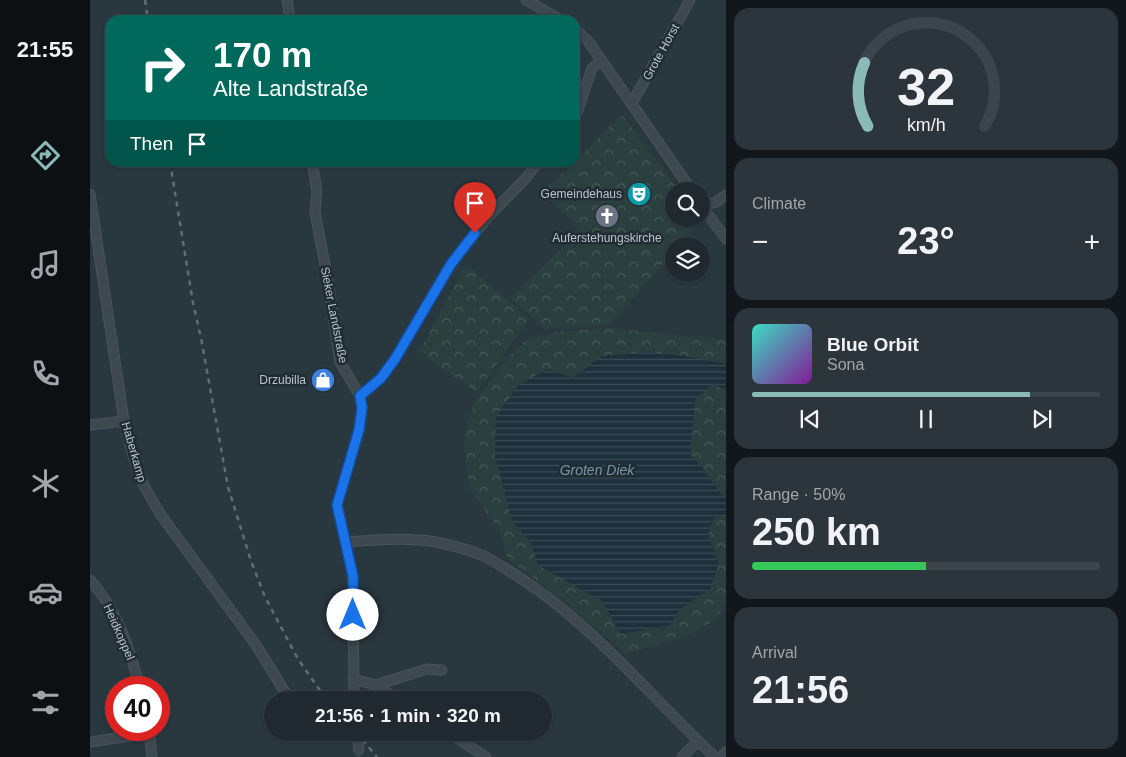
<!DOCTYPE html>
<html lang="en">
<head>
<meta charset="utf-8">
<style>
	:root { --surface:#1f292f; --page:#2c353b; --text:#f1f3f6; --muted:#a1a6aa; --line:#3c454b; --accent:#8bbbb9 }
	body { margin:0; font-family:Arial,sans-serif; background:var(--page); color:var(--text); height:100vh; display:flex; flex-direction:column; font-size:19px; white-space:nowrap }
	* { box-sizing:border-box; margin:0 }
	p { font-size:16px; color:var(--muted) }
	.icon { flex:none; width:28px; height:28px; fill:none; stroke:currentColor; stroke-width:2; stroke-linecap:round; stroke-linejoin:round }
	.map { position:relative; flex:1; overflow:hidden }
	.details { display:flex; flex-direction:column; gap:8px; padding:8px; background:#11171a; width:400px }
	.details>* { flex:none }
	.banner { position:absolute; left:15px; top:15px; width:475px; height:152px; border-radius:15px; box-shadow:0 1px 4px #0004,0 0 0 1px var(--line); background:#00695c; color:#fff; overflow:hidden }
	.buttons { position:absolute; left:575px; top:182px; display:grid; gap:10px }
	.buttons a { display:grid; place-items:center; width:45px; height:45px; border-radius:50%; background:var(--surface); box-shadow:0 1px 4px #0004,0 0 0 1px var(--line); font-size:25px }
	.speed { position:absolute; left:15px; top:676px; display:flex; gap:10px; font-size:25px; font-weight:700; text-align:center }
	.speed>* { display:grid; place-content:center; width:65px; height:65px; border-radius:50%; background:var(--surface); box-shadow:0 1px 4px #0004,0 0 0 1px var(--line); line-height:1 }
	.speed .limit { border:8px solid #d22; background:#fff; color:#111 }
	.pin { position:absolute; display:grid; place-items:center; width:42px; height:42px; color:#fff; margin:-51px -21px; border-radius:50% 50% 50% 0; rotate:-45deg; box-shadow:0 0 5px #0007 }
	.pin .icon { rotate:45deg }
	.me { position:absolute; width:55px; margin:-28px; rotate:0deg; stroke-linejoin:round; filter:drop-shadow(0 0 4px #0008) }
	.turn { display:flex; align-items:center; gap:18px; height:105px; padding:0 25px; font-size:22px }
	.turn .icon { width:65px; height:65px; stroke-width:2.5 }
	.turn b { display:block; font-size:35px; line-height:42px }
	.then { display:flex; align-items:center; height:48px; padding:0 25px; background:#0003; gap:10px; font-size:19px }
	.big { font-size:38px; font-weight:800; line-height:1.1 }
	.details .tile { flex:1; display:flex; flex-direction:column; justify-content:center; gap:8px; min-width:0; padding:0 18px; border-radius:15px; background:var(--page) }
	.details .dial { align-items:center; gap:0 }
	.dial svg { height:130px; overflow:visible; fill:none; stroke:var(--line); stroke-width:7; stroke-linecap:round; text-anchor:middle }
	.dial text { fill:var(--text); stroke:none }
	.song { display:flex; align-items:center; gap:15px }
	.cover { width:60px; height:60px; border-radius:8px; background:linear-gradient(135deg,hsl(170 70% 55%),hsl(290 70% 35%)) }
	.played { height:5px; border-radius:2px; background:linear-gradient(90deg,var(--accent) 80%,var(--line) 80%) }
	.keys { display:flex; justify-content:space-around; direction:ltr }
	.heat { display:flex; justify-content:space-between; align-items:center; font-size:28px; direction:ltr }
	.charge { height:8px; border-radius:4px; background:linear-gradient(90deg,#34c759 50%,var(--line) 0) }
	.trip { position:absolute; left:174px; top:691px; width:288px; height:50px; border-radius:25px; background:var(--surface); box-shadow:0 1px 4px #0004,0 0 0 1px var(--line); font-weight:800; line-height:50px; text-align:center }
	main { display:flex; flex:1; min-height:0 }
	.tabs { display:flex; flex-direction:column; width:90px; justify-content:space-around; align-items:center; background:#0c1013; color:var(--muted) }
	.tabs .icon { width:35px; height:35px }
	.tabs .selected { color:var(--accent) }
	.tabs b { font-size:22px; color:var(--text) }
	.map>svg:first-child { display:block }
	.forest { fill:url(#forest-crowns) }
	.water { fill:url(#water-rules) }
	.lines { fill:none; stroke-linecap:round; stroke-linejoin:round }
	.minor-casing { stroke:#49545b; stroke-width:11 }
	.minor { stroke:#3d484f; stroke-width:9 }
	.rail { stroke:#5f6d76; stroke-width:2.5; stroke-dasharray:5 5; stroke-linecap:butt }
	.minor-bridge-casing { stroke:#49545b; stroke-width:11; stroke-linecap:butt }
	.minor-bridge { stroke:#3d484f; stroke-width:9 }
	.route-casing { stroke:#114b97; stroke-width:12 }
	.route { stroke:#1a73e8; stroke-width:9 }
	.labels { text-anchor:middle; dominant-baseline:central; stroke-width:5; stroke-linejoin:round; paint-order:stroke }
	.street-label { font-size:12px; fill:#b9c3c9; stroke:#212d34 }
	.poi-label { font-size:12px; fill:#b9c3c9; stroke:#212d34; text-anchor:end }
	.water-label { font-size:14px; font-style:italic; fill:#7694a4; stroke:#212d34 }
</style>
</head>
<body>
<main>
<nav class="tabs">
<b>21:55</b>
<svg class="icon selected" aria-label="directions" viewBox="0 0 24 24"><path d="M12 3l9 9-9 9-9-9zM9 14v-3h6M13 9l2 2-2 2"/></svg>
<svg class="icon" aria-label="music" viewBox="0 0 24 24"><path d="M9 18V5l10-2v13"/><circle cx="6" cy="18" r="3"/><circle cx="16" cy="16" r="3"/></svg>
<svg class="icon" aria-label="phone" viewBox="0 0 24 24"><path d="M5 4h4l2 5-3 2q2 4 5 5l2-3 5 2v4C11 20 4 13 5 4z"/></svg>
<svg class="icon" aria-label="climate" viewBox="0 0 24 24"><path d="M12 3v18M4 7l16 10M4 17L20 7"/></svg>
<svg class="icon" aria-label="car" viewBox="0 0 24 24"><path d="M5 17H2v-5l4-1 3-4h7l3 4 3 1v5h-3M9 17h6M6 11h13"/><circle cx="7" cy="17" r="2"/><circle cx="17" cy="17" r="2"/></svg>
<svg class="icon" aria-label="filters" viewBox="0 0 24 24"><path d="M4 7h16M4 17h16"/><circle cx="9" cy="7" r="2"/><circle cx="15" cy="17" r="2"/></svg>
</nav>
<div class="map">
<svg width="636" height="757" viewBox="0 0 636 757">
	<defs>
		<pattern id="forest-crowns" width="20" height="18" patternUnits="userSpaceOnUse" patternTransform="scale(1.25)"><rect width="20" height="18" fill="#2b403e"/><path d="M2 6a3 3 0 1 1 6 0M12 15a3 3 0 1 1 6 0" fill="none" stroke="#485a59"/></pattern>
		<pattern id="water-rules" width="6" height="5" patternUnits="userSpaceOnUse" patternTransform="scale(1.25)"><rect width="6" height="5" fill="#1d303c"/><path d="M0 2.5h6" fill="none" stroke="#3c4c57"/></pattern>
	</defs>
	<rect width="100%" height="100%" fill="#29373f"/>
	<path class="forest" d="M532,115l57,76h-5v28h26l1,1 -23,26h-4v6l-65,73 -64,4 -35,-31 70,-68 -37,-38 30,-29 2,-1v-1z
		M376,264l63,55 -52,73 -58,-40z
		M518,328l118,12v24l-41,-8 -34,-4 -49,4 -29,22 -61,143 19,21 7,23 64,36 19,33 49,-9 9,-15 31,-21 9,-25 -11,-29 6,-18 12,-1v88l-13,17 -25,14 -28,9 -34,10 -80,-67 -39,-28 -8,-30 -29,-39 -6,-43 2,-18 9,-27 34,-46 20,-18 29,-6z
		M623,384l13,6v105l-3,2 -19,-27 -14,-16 5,-54z"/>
	<path class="water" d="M561,352l34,4 41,8v26l-13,-6 -18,16 -5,54 14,16 19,27 3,-2v21l-12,1 -6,18 11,29 -9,25 -31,21 -9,15 -49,9 -19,-33 -64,-36 -7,-23 -19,-21 -17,-64 1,-41 23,-31 28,-16 26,9 29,-22z"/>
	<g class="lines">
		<g class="minor-casing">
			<path id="minor" d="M197,0l3,20
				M436,0l35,20
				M485,29l13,12 104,150
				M542,103l58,-103
				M485,116l3,-6 14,-42 9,-7
				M222,162l5,29 -2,21 13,69 12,81 20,34 2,11 -3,23 -22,75 16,71 1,124
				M0,194l34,227 9,35 11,30 17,29 95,130 32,52
				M611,205l25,34
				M612,206l14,-4 10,-7
				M270,396l21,-18 14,-19 56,-95 36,-46 39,-40 12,-16
				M0,425l34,-4
				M255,542c31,-2 61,-5 91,0 16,3 33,8 48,14 17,9 32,19 48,30 69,48 122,114 183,171
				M0,580c27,29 40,70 50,108
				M263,679l23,6 22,15
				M286,685l51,-16 15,1
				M59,730l3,27
				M358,732l38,25
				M0,742l59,-9
				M592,757l16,-16
				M631,757l5,-5"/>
		</g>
		<use href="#minor" class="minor"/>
		<path class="rail" d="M55,0l3,20
			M80,162l23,141 8,35 27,149 23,74 14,36 33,62 23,33 7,8
			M266,732l21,25"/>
		<g class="minor-bridge-casing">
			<path id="minor-bridge" d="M267,732l2,20"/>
		</g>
		<use href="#minor-bridge" class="minor-bridge"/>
	</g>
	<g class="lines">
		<g class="route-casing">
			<path id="route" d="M263,615v-39l-16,-71 22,-75 3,-22 -2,-12 21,-18 14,-19 56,-95 24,-31"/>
		</g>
		<use href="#route" class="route"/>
	</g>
	<defs>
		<g id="theatre-disc" transform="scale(1.25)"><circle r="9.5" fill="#0f9aa8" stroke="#212d34"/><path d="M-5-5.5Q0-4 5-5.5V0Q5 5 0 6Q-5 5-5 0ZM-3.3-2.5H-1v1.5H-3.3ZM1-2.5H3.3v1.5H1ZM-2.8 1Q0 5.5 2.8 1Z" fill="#fff"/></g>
		<g id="church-disc" transform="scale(1.25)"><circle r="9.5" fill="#6b7280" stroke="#212d34"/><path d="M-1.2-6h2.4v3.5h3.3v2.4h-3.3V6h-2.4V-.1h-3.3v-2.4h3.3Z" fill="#fff"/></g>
		<g id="shop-disc" transform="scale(1.25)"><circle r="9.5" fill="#3f7fe0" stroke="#212d34"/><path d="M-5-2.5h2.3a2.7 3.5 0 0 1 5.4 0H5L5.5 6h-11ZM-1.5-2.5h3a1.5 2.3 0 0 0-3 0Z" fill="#fff"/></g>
	</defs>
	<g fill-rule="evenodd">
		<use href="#theatre-disc" x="549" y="194"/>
		<use href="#church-disc" x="517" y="216"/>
		<use href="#shop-disc" x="233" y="380"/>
	</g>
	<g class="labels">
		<g class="street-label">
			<text transform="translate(571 52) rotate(-61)">Grote Horst</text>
			<text transform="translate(244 315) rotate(79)">Sieker Landstraße</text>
			<text transform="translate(44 452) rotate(74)">Haberkamp</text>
			<text transform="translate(29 632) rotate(66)">Heidkoppel</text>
		</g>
		<g class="poi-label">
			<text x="532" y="194">Gemeindehaus</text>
			<text x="517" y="238" text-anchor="middle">Auferstehungskirche</text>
			<text x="216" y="380">Drzubilla</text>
		</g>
		<g class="water-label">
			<text x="507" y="470">Groten Diek</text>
		</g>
	</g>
</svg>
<div class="buttons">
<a><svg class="icon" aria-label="search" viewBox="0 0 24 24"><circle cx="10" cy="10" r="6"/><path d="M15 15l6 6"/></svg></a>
<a><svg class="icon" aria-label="layers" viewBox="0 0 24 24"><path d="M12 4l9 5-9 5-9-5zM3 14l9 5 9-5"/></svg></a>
</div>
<div class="speed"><div class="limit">40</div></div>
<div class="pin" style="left:385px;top:233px;background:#d93025"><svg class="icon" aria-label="arrive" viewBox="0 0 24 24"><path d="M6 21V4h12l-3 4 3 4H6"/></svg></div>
<svg class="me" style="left:263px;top:615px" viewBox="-20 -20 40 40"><circle r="19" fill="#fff"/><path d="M0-13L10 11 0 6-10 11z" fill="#1a73e8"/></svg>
<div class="trip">21:56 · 1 min · 320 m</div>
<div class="banner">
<div class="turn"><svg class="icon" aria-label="right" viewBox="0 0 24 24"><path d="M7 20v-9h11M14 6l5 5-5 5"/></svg><div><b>170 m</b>Alte Landstraße</div></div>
<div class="then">Then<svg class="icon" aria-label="arrive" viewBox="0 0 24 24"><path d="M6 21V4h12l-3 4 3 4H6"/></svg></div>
</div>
</div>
<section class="details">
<div class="tile dial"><svg viewBox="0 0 100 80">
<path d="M14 69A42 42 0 1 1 86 69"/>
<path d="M14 69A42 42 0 0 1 12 30" stroke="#8bbbb9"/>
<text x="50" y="56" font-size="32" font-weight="700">32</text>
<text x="50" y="72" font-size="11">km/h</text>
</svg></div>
<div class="tile"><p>Climate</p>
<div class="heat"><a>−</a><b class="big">23°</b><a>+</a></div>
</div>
<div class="tile">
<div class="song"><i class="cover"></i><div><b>Blue Orbit</b><p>Sona</p></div></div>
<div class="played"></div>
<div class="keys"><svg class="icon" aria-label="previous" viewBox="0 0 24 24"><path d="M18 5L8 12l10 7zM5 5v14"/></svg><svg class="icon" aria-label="pause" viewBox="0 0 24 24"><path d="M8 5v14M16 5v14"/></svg><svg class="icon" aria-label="next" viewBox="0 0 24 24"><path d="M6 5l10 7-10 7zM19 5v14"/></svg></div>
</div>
<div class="tile"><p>Range · 50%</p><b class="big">250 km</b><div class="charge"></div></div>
<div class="tile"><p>Arrival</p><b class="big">21:56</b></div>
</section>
</main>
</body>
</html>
